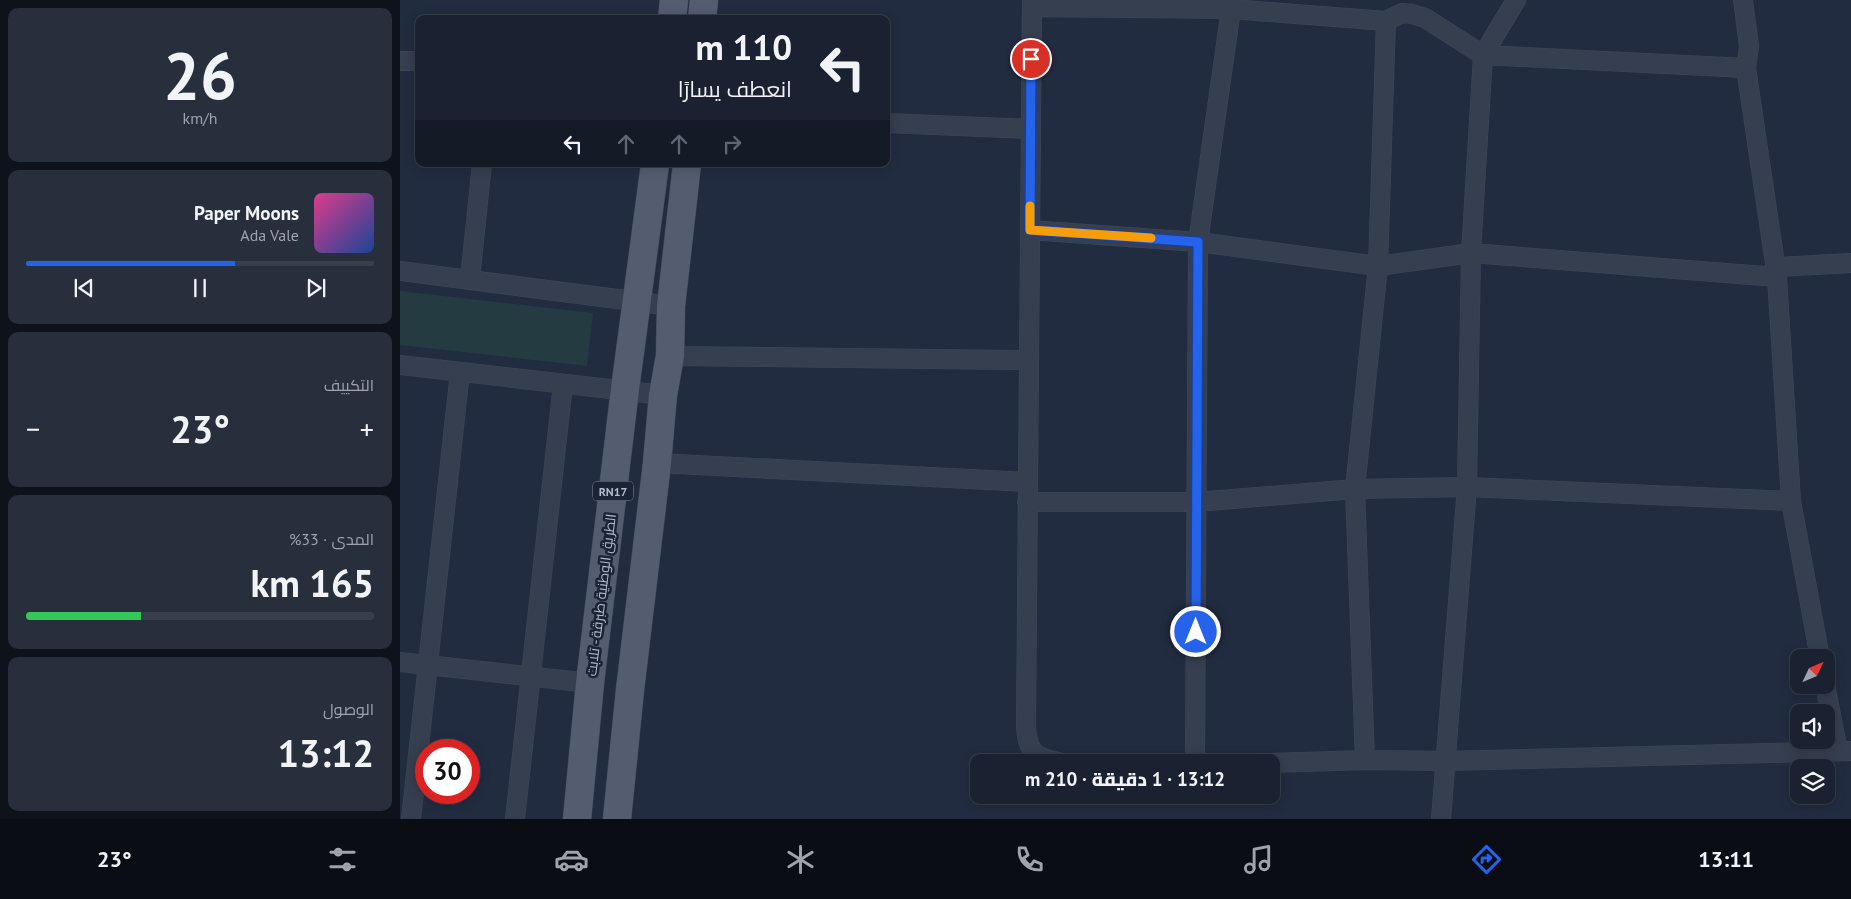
<!DOCTYPE html>
<html lang="ar">
<head>
<meta charset="utf-8">
<style>
	:root { --surface:#1a2130; --page:#272e3c; --text:#f1f3f6; --muted:#9fa3ab; --line:#383e4c; --accent:#2563eb }
	body { margin:0; font-family:"PT Sans",Cairo,sans-serif; background:var(--page); color:var(--text); direction:rtl; height:100vh; display:flex; flex-direction:column; font-size:19px; white-space:nowrap }
	* { box-sizing:border-box; margin:0 }
	p { font-size:16px; color:var(--muted) }
	.icon { flex:none; width:28px; height:28px; fill:none; stroke:currentColor; stroke-width:2; stroke-linecap:round; stroke-linejoin:round }
	.map { position:relative; flex:1; overflow:hidden; direction:ltr }
	.drawer { display:flex; flex-direction:column; gap:8px; padding:8px; background:#0e121a; width:400px }
	.drawer>* { flex:none }
	.guide { position:absolute; left:15px; top:15px; width:475px; height:152px; border-radius:10px; box-shadow:0 2px 12px #0003,0 0 0 1px var(--line); direction:rtl; background:#1a2130; color:var(--text); overflow:hidden }
	.needle { width:32px; rotate:46deg }
	.buttons { position:absolute; left:1390px; top:649px; display:grid; gap:10px }
	.buttons a { display:grid; place-items:center; width:45px; height:45px; border-radius:10px; background:var(--surface); box-shadow:0 2px 12px #0003,0 0 0 1px var(--line); font-size:25px }
	.speed { position:absolute; left:15px; top:739px; display:flex; gap:10px; font-size:25px; font-weight:700; text-align:center }
	.speed>* { display:grid; place-content:center; width:65px; height:65px; border-radius:50%; background:var(--surface); box-shadow:0 2px 12px #0003,0 0 0 1px var(--line); line-height:1 }
	.speed .limit { border:8px solid #d22; background:#fff; color:#111 }
	.pin { position:absolute; display:grid; place-items:center; width:42px; height:42px; color:#fff; margin:-21px; border:2px solid #fff; border-radius:50%; box-shadow:0 1px 5px #0007 }
	.me { position:absolute; width:55px; margin:-28px; rotate:0deg; stroke-linejoin:round; filter:drop-shadow(0 0 4px #0008) }
	.turn { display:flex; align-items:center; gap:18px; height:105px; padding:0 15px; font-size:22px }
	.turn .icon { width:65px; height:65px; stroke-width:2.5 }
	.turn b { display:block; font-size:35px; line-height:42px }
	.lanes { display:flex; align-items:center; height:48px; padding:0 15px; background:#0003; justify-content:center; gap:25px; direction:ltr }
	.lanes .off { opacity:.35 }
	.big { font-size:38px; font-weight:800; line-height:1.1 }
	.drawer .card { flex:1; display:flex; flex-direction:column; justify-content:center; gap:8px; min-width:0; padding:0 18px; border-radius:10px; background:var(--page) }
	.drawer .dial { align-items:center; gap:0 }
	.dial b { font-size:65px; line-height:1 }
	.song { display:flex; align-items:center; gap:15px }
	.cover { width:60px; height:60px; border-radius:8px; background:linear-gradient(135deg,hsl(330 70% 55%),hsl(220 70% 35%)) }
	.played { height:5px; border-radius:2px; background:linear-gradient(90deg,var(--accent) 60%,var(--line) 60%) }
	.keys { display:flex; justify-content:space-around; direction:ltr }
	.heat { display:flex; justify-content:space-between; align-items:center; font-size:28px; direction:ltr }
	.charge { height:8px; border-radius:4px; background:linear-gradient(90deg,#34c759 33%,var(--line) 0) }
	.trip { position:absolute; left:570px; top:754px; width:310px; height:50px; border-radius:10px; background:var(--surface); box-shadow:0 2px 12px #0003,0 0 0 1px var(--line); font-weight:800; line-height:50px; text-align:center; direction:rtl }
	.tab-bar { display:flex; height:80px; justify-content:space-around; align-items:center; background:#0a0d13; color:var(--muted) }
	.tab-bar .icon { width:35px; height:35px }
	.tab-bar .on { color:var(--accent) }
	.tab-bar b { font-size:22px; color:var(--text) }
	main { display:flex; flex:1; min-height:0 }
	.map>svg:first-child { display:block }
	.green { fill:#243b41 }
	.lines { fill:none; stroke-linecap:round; stroke-linejoin:round }
	.minor-casing { stroke:#3f4859; stroke-width:20 }
	.primary-casing { stroke:#3f4859; stroke-width:29 }
	.minor { stroke:#363f50; stroke-width:19 }
	.primary { stroke:#545d70; stroke-width:28 }
	.route-casing { stroke:#184099; stroke-width:12 }
	.route { stroke:#2563eb; stroke-width:9 }
	.slow { stroke:#f59e0b; stroke-width:9 }
	.labels { text-anchor:middle; dominant-baseline:central; stroke-width:5; stroke-linejoin:round; paint-order:stroke }
	.shield { fill:#1b2435; stroke:#858d9e; stroke-width:1 }
	.shield-label { font-size:12px; font-weight:bold; fill:#b2bacb }
	.street-label { font-size:14px; fill:#b2bacb; stroke:#1b2435 }
</style>
</head>
<body>
<main>
<div class="map">
<svg width="1451" height="819" viewBox="0 0 1451 819">
	<rect width="100%" height="100%" fill="#222c40"/>
	<path class="green" d="M0,291l193,22 -6,53 -187,-21z"/>
	<g class="lines">
		<g class="minor-casing">
			<path id="minor" d="M632,0l-6,727c2,26 8,29 32,35
				M1343,0l6,46 -3,22 31,209 14,224 29,157
				M632,7l199,2 155,12 16,-8 10,1 13,4 58,37 263,13
				M0,61h19
				M486,123l145,6
				M630,230l168,12 180,24 93,-13 306,24
				M1376,267l75,-4
				M0,271l271,35
				M70,279l12,-115
				M270,356l359,4
				M0,365l263,30
				M257,463l371,19
				M627,502h169l159,-13 112,-2 324,14
				M0,662l190,21
				M1425,685l13,66
				M965,760l-10,-271 23,-223 8,-245
				M795,762l3,-520 33,-233
				M871,763l94,-3 81,1 405,-10
				M11,819l49,-447
				M115,819l48,-435
				M1041,819l26,-332 4,-234 12,-198 33,-55"/>
		</g>
		<g class="primary-casing">
			<path id="primary" d="M272,19l2,-19
				M302,19l2,-19
				M177,819l13,-136 35,-294 30,-225
				M217,819l13,-129 27,-227 6,-68 7,-39 1,-50 16,-142"/>
		</g>
		<use href="#minor" class="minor"/>
		<use href="#primary" class="primary"/>
	</g>
	<g class="lines">
		<g class="route-casing">
			<path id="route" d="M631,59l-1,171 168,12 -2,390"/>
		</g>
		<use href="#route" class="route"/>
		<path class="slow" d="M630,206v24l121,8"/>
	</g>
	<g class="labels">
		<rect class="shield" x="193" y="481.5" width="40" height="19" rx="4"/>
		<g class="shield-label">
			<text x="213" y="491">RN17</text>
		</g>
		<g class="street-label">
			<text transform="translate(201 595) rotate(-83)">الطريق الوطنية طبرقة - تلابت</text>
		</g>
	</g>
</svg>
<div class="buttons">
<a><svg class="needle" viewBox="-14 -14 28 28"><path d="M0-13l5 13h-10z" fill="#e53935"/><path d="M0 13l5-13h-10z" fill="#9fa3ab"/></svg></a>
<a><svg class="icon" aria-label="sound" viewBox="0 0 24 24"><path d="M4 9h4l5-4v14l-5-4H4zM17 9q2 3 0 6"/></svg></a>
<a><svg class="icon" aria-label="layers" viewBox="0 0 24 24"><path d="M12 4l9 5-9 5-9-5zM3 14l9 5 9-5"/></svg></a>
</div>
<div class="speed"><div class="limit">30</div></div>
<div class="pin" style="left:631px;top:59px;background:#d93025"><svg class="icon" aria-label="arrive" viewBox="0 0 24 24"><path d="M6 21V4h12l-3 4 3 4H6"/></svg></div>
<svg class="me" style="left:796px;top:632px" viewBox="-20 -20 40 40"><circle r="17" fill="#2563eb" stroke="#fff" stroke-width="3"/><path d="M0-11L8 9 0 5-8 9z" fill="#fff"/></svg>
<div class="trip">13:12 · 1 دقيقة · 210 m</div>
<div class="guide">
<div class="turn"><svg class="icon" aria-label="left" viewBox="0 0 24 24"><path d="M17 20v-9H6M10 6l-5 5 5 5"/></svg><div><b>110 m</b>انعطف يسارًا</div></div>
<div class="lanes"><svg class="icon" aria-label="left" viewBox="0 0 24 24"><path d="M17 20v-9H6M10 6l-5 5 5 5"/></svg><svg class="icon off" aria-label="ahead" viewBox="0 0 24 24"><path d="M12 20V5M6 11l6-6 6 6"/></svg><svg class="icon off" aria-label="ahead" viewBox="0 0 24 24"><path d="M12 20V5M6 11l6-6 6 6"/></svg><svg class="icon off" aria-label="right" viewBox="0 0 24 24"><path d="M7 20v-9h11M14 6l5 5-5 5"/></svg></div>
</div>
</div>
<section class="drawer">
<div class="card dial"><b>26</b><p>km/h</p></div>
<div class="card">
<div class="song"><i class="cover"></i><div><b>Paper Moons</b><p>Ada Vale</p></div></div>
<div class="played"></div>
<div class="keys"><svg class="icon" aria-label="previous" viewBox="0 0 24 24"><path d="M18 5L8 12l10 7zM5 5v14"/></svg><svg class="icon" aria-label="pause" viewBox="0 0 24 24"><path d="M8 5v14M16 5v14"/></svg><svg class="icon" aria-label="next" viewBox="0 0 24 24"><path d="M6 5l10 7-10 7zM19 5v14"/></svg></div>
</div>
<div class="card"><p>التكييف</p>
<div class="heat"><a>−</a><b class="big">23°</b><a>+</a></div>
</div>
<div class="card"><p>المدى · 33%</p><b class="big">165 km</b><div class="charge"></div></div>
<div class="card"><p>الوصول</p><b class="big">13:12</b></div>
</section>
</main>
<nav class="tab-bar">
<b>13:11</b>
<svg class="icon on" aria-label="directions" viewBox="0 0 24 24"><path d="M12 3l9 9-9 9-9-9zM9 14v-3h6M13 9l2 2-2 2"/></svg>
<svg class="icon" aria-label="music" viewBox="0 0 24 24"><path d="M9 18V5l10-2v13"/><circle cx="6" cy="18" r="3"/><circle cx="16" cy="16" r="3"/></svg>
<svg class="icon" aria-label="phone" viewBox="0 0 24 24"><path d="M5 4h4l2 5-3 2q2 4 5 5l2-3 5 2v4C11 20 4 13 5 4z"/></svg>
<svg class="icon" aria-label="climate" viewBox="0 0 24 24"><path d="M12 3v18M4 7l16 10M4 17L20 7"/></svg>
<svg class="icon" aria-label="car" viewBox="0 0 24 24"><path d="M5 17H2v-5l4-1 3-4h7l3 4 3 1v5h-3M9 17h6M6 11h13"/><circle cx="7" cy="17" r="2"/><circle cx="17" cy="17" r="2"/></svg>
<svg class="icon" aria-label="filters" viewBox="0 0 24 24"><path d="M4 7h16M4 17h16"/><circle cx="9" cy="7" r="2"/><circle cx="15" cy="17" r="2"/></svg>
<b>23°</b>
</nav>
</body>
</html>
